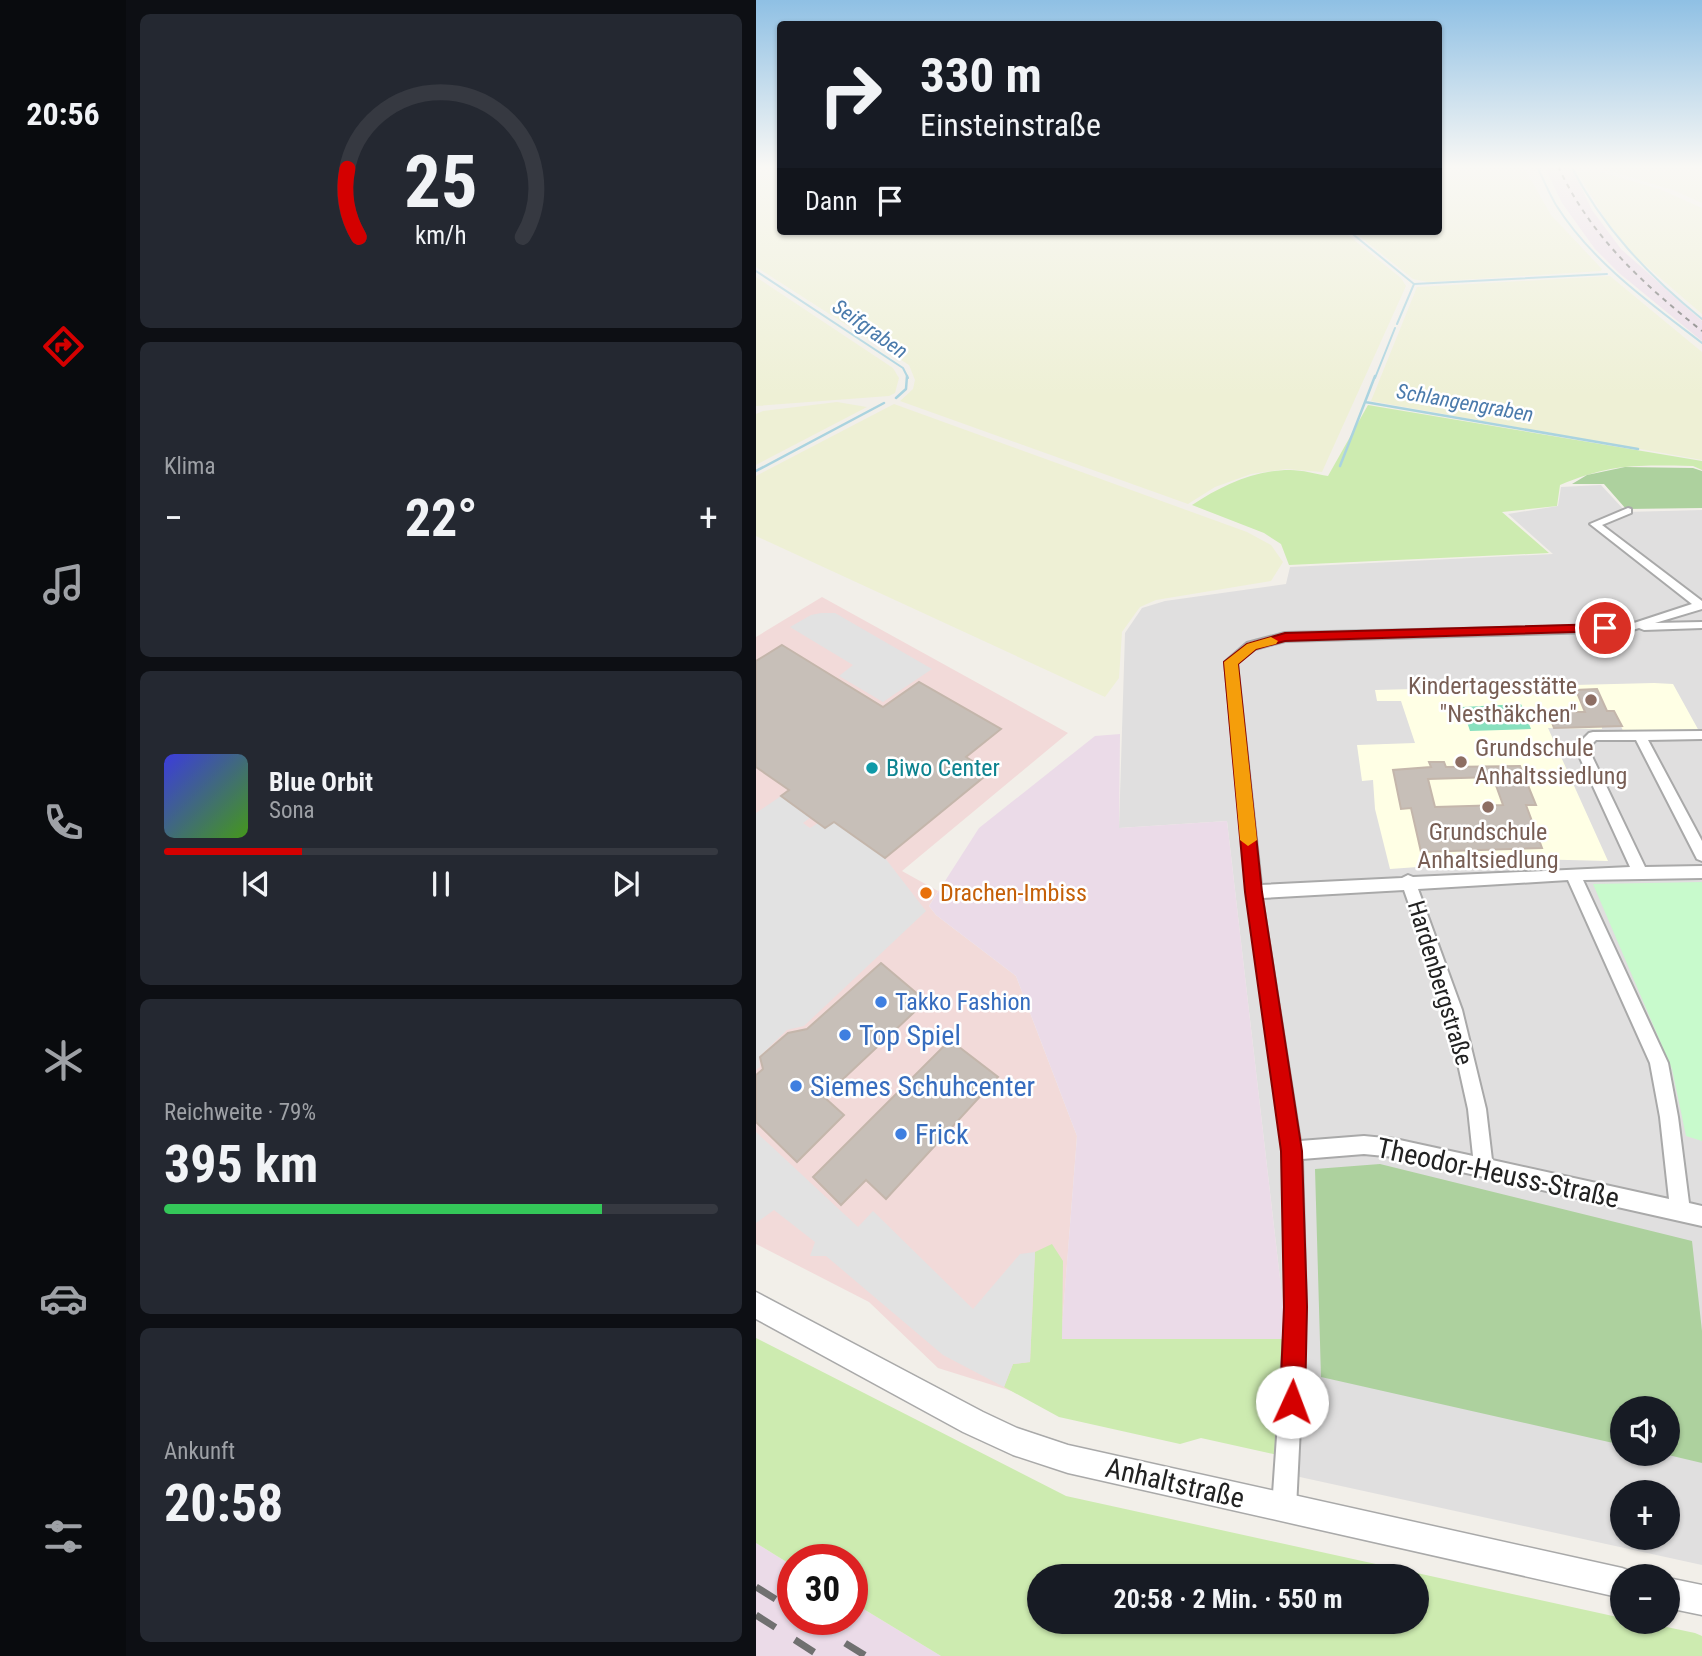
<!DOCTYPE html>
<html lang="de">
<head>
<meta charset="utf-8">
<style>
	:root { --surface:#171b24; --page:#242831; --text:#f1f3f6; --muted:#9ea1a6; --line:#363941; --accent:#d40000 }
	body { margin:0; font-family:"Roboto Condensed",sans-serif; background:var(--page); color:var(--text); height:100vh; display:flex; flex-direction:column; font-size:26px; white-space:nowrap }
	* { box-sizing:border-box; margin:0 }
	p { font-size:23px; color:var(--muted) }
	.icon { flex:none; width:38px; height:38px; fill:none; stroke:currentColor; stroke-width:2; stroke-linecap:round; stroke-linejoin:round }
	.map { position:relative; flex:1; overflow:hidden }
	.drawer { display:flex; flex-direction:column; gap:14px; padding:14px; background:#0d0f14; width:630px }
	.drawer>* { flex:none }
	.top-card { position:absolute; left:21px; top:21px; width:665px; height:214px; border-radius:7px; box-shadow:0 2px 5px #0004; background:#171b24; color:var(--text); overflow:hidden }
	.fabs { position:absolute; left:854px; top:1396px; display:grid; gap:14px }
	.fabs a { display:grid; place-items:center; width:70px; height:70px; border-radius:50%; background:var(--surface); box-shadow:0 2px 5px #0004; font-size:35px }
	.speed { position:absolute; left:21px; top:1544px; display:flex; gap:14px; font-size:35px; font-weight:700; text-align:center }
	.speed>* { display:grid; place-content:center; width:91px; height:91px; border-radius:50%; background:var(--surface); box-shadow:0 2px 5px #0004; line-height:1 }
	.speed .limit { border:10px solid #d22; background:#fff; color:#111 }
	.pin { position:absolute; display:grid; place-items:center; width:60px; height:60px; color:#fff; margin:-30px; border:4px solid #fff; border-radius:50%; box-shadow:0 2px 7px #0007 }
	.me { position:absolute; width:77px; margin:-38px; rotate:2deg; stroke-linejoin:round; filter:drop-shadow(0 0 5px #0008) }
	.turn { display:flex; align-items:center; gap:24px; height:147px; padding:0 28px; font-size:32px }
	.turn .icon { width:91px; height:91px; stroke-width:2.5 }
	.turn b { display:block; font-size:49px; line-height:60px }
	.then { display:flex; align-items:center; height:66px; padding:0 28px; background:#0003; gap:14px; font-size:26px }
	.big { font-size:52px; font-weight:700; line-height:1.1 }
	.drawer .widget { flex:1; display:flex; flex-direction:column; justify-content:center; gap:10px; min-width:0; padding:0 24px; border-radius:10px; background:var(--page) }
	.drawer .dial { align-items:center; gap:0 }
	.dial svg { height:182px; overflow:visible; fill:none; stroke:var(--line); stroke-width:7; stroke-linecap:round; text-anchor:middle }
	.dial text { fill:var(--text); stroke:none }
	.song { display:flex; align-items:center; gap:21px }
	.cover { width:84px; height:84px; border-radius:10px; background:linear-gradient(135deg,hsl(240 70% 55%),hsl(100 70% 35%)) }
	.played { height:7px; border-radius:4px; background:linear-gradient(90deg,var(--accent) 25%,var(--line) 25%) }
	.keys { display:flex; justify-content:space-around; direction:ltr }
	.heat { display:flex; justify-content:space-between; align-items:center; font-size:38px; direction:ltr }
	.charge { height:10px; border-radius:5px; background:linear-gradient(90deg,#34c759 79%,var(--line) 0) }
	.trip { position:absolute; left:271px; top:1564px; width:402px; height:70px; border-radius:35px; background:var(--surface); box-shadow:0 2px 5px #0004; font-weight:700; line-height:70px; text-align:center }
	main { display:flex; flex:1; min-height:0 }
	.menu { display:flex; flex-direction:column; width:126px; justify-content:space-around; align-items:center; background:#090b0e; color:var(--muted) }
	.menu .icon { width:49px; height:49px }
	.menu .on { color:var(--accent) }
	.menu b { font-size:32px; color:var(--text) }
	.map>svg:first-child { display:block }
	.residential { fill:#e0dfdf; fill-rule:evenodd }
	.commercial { fill:#f2dad9 }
	.industrial { fill:#ebdbe8 }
	.education { fill:#ffffe5 }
	.farmland { fill:#eef0d5 }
	.grass { fill:#cdebb0; fill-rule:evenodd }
	.forest { fill:#add19e }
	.park { fill:#c8facc }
	.pitch { fill:#88e0be }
	.parking { fill:#e2e2e2 }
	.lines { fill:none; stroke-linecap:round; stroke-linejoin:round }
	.stream-far1 { stroke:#aad3df; stroke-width:2 }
	.stream { stroke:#aad3df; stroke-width:2.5 }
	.building { fill:#c7bfb8; stroke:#c4b6ab; stroke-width:2; fill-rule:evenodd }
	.minor-casing { stroke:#a9a9a9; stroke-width:4 }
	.tertiary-casing { stroke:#a9a9a9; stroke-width:3 }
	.minor { fill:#fff; fill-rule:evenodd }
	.tertiary { fill:#fff; fill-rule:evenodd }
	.rail-far1 { stroke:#707070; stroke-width:2; stroke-dasharray:5 5; stroke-linecap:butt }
	.rail { stroke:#707070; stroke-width:7; stroke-dasharray:23 23; stroke-linecap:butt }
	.route { fill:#d40000; stroke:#8a0000; stroke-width:2 }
	.slow { fill:#f59e0b }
	.education-dot { fill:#8d6e63; stroke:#fff; stroke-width:2.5 }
	.culture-dot { fill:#0f9aa8; stroke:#fff; stroke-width:2.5 }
	.food-dot { fill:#e8710a; stroke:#fff; stroke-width:2.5 }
	.shop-dot { fill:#3f7fe0; stroke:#fff; stroke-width:2.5 }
	.labels { text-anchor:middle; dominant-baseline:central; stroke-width:5; stroke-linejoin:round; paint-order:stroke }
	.far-water-label { font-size:21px; font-style:italic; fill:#4a7aab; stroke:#fff }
	.education-label { font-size:24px; fill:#785e54; stroke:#fff; text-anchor:end }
	.culture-label { font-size:24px; fill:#0d838f; stroke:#fff; text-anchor:start }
	.food-label { font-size:24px; fill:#c56008; stroke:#fff; text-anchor:start }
	.street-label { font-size:24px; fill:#222; stroke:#fff }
	.shop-label { font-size:24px; fill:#366cbe; stroke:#fff; text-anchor:start }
	.near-shop-label { font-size:28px; fill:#366cbe; stroke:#fff; text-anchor:start }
	.near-street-label { font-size:28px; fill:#222; stroke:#fff }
</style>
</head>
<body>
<main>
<nav class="menu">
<b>20:56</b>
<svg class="icon on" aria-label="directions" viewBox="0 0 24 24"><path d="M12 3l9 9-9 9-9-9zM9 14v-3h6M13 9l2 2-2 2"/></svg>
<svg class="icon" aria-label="music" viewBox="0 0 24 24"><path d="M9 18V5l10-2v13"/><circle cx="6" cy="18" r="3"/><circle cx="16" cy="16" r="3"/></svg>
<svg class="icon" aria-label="phone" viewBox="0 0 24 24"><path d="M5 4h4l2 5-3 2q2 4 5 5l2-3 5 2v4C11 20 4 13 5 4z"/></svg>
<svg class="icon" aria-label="climate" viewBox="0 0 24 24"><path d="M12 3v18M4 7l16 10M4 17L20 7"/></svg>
<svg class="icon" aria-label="car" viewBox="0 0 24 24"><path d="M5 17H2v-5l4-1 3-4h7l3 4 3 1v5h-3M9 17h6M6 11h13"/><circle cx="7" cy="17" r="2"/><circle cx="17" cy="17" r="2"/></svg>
<svg class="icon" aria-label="filters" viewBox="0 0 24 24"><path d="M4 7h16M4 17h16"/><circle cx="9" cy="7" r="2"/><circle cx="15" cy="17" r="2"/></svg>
</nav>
<section class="drawer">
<div class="widget dial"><svg viewBox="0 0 100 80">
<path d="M14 69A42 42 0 1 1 86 69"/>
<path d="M14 69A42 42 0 0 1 9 39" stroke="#d40000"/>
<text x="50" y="56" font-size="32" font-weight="700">25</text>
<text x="50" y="72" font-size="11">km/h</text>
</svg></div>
<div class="widget"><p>Klima</p>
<div class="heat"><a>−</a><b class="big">22°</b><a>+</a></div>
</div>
<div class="widget">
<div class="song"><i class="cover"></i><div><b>Blue Orbit</b><p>Sona</p></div></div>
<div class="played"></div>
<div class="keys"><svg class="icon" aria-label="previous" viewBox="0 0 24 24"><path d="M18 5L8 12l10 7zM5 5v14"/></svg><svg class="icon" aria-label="pause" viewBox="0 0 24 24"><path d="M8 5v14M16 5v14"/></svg><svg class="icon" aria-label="next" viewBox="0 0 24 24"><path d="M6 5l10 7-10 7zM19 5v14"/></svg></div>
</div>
<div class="widget"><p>Reichweite · 79%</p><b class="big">395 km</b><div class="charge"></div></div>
<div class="widget"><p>Ankunft</p><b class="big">20:58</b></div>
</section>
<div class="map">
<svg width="946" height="1656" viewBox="0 0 946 1656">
	<rect width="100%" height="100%" fill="#f2efe9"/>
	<path class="residential" d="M845,485l25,27 76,-2v1055l-425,-93 10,-133 -60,-518 -108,7 6,-195 17,-25 23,-7 121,-17 4,-17 263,-13 -45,-40 50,-8 3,-19zM866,1409h46v45h-46zM866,1493h46v45h-46z"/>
	<path class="commercial" d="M66,597l246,136 -166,138 36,20 -9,15 7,9 80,61 61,160 -21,269 -118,-37 -69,-66 -113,-58v-607z"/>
	<path class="industrial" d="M788,166h27l21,44 29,39 81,72v20l-83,-68 -24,-24 -33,-46z
		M364,734l-1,94 108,-7 60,518h-226l16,-203 -61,-160 -80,-61 -7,-9 50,-78 116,-92z
		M0,1543l37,23v53h59v-17l89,54h-185z"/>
	<path class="education" d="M898,683l19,1 26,47 -61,3 -15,-3 -2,-5 -19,1v2l-54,-1 60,133 -79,-2 -139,10 -15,-60 -2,-29 -11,1 -5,-36 58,-2 -14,-42h-24l-2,-11z"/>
	<path class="farmland" d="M0,166h24v65h563l58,47 5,8 -84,186 -36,-3 -35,5 -36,13 -27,17 -288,-103 13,-12 2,-9 -6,-15 -153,-98z
		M683,166h84l28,49 51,54 -1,2 -173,11 -15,-3 -60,-48h85z
		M836,166h110v37l-29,-13 -70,-21 4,-2z
		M841,171l65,19 40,18v106l-72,-62 -19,-24 -34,-56z
		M854,276l92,76v108l-331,-59 46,-114z
		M0,277l137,91 6,10 -4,15 -6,3 -133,10z
		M81,402l30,5 -111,58v-51l7,-3z
		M138,404l353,128 24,13 12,17 -12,19 -115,19 -16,7 -18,25 -3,46 -14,19 -349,-161v-60z"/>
	<path class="grass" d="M612,405l334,56v9l-9,-4c-55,-1 -81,-3 -133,19l-3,21 -55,6 47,41 -260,12 -8,-21 -17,-11 -72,-28c29,-19 62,-35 98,-35 12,0 26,4 38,6z
		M296,1244l11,17 -1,78h225l-9,116 -77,-17 -21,6 -121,-27 -55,-30 9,-23 17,-2 5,-110z
		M0,1338l310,158 556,122v4h21l52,11 7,3v20h-761l-89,-54v-43h-59v7l-37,-23zM284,1577h378v45h-378z"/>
	<path class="forest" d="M869,467l68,1 9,3v37l-76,1 -22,-25h-32l15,-9z
		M624,1164l312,77 10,90v132l-38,-9h4v-45h-46v36l-301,-68 -6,-208z"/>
	<path class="park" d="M946,882v259l-16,-5 -14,-67 -79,-185z"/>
	<path class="pitch" d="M765,704l10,25 -61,2 -8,-24z"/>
	<path class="parking" d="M65,613h14l97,56 -49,33 -44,-26 14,-11 -63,-38 21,-12z
		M25,796l30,21 -8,6 7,5 8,-5 7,5 9,-6 51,36 41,53 -122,115 -17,4 -28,27 1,10 -4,3v-257z
		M0,1132l102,95 15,-16 100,98 47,-55 15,-2 -5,110 -17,2 -9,23 -61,-32 -117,-99h-16l5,-14 -41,-32 -18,13z"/>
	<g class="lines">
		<path class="stream-far1" d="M781,166c6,13 12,27 19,39 36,57 94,98 146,138
			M815,166c32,62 77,109 131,153
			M593,231l65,53 -17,40
			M0,271l147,97 5,10
			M658,284l193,-10
			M619,378l20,-50"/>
		<path class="stream" d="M619,376l-10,26 273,47
			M140,398l10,-9 1,-13
			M584,466l25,-64
			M0,471l128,-68"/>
	</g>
	<path class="building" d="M26,645l101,62 36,-25 82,47 -35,28 24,15 -105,86 -51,-36 -9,6 -44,-32 8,-6 -33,-23v-106z
		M841,689l10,22h7l8,15 -68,2 -6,-16h37l-9,-22z
		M673,762h15l2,5 74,-1 16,39h-10l16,43 -121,4 -10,-44 -10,1 -8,-39 38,-3zM737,777l10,28 -68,2 -7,-28z
		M125,963l45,38 -102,96 20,18 -47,47 -41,-40v-47l7,-6 -3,-12 28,-24 19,-4z
		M194,1040l48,37 -112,122 -20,-19 -25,25 -28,-28z"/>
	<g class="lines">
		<g class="minor-casing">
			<path id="minor" d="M872,508l3,1v4l-29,12 100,76v8l-47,14 47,-1v6l-58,2 -5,-2 -10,3 -344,10 -30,8 -18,14 24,222 141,-7 6,-3 5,2 217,-10 -55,-120 14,-14 4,-1 109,-1v8l-54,1 54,101v20l-5,-2 -61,-119h-40l-8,8 57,119 57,-1v12l-119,2 85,183 10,54 11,86 13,3v20l-307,-69 -31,-3 -62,5 4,148 -10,201 -4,8 -8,4 -8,-4 -4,-8 14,-201 -3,-156 -36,-259 -22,-230 22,-19 38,-10 343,-8 64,-21 -102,-80zM812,880l82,183 10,54 9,82 -177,-39 -6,-51 -24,-99 -44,-121zM648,890l42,120 22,99 5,47 -78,-17 -31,-3 -64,5 -38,-243z"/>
		</g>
		<g class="tertiary-casing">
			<path id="tertiary" d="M0,1292l227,120 34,16 51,17 554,123 11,4 2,5h-13v21l-554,-125 -55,-18 -50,-23 -207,-113z
				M912,1578l34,7v30l-34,-7z"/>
		</g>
		<use href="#minor" class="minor"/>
		<use href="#tertiary" class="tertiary"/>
		<path class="rail-far1" d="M802,166c32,70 85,118 144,165"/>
		<path class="rail" d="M0,1587l37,23
			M0,1615l64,41
			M50,1619l60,37"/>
	</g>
	<linearGradient id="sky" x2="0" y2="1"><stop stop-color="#8fc0e4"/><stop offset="0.42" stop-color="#f9f8f5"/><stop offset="1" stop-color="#f9f8f5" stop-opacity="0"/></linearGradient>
	<rect width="946" height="397" fill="url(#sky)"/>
	<path class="route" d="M849,624l6,4 -2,3 -324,10 -29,8 -18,15 24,228 40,259 5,156 -2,95 -4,9 -9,4 -9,-4 -3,-9 4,-95 -3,-156 -36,-259 -21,-230 23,-18 38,-11z"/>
	<path class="slow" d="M515,637l7,4 -2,3 -20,5 -18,15 19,176 -9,6 -8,-6 -16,-178 23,-18z"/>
	<g class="education-dot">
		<circle cx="835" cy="700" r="7"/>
		<circle cx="705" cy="762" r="7"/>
		<circle cx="732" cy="807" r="7"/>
	</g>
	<circle class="culture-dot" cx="116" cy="768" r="7"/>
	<circle class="food-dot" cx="170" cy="893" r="7"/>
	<g class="shop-dot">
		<circle cx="125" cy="1002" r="7"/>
		<circle cx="89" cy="1035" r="7"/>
		<circle cx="40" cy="1086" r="7"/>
		<circle cx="145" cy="1134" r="7"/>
	</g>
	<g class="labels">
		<g class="far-water-label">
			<text transform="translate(114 329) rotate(35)">Seifgraben</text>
			<text transform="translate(709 403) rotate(10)">Schlangengraben</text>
		</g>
		<g class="education-label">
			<text x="821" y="686">Kindertagesstätte<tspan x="821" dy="28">"Nesthäkchen"</tspan></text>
			<text x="719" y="748" text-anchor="start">Grundschule<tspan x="719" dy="28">Anhaltssiedlung</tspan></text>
			<text x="732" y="832" text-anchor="middle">Grundschule<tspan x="732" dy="28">Anhaltsiedlung</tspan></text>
		</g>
		<g class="culture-label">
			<text x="130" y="768">Biwo Center</text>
		</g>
		<g class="food-label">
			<text x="184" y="893">Drachen-Imbiss</text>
		</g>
		<g class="street-label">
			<text transform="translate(684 983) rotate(73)">Hardenbergstraße</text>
		</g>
		<g class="shop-label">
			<text x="139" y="1002">Takko Fashion</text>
		</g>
		<g class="near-shop-label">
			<text x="103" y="1035">Top Spiel</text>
			<text x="54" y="1086">Siemes Schuhcenter</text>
			<text x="159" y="1134">Frick</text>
		</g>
		<g class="near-street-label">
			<text transform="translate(742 1173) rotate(12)">Theodor-Heuss-Straße</text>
			<text transform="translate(419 1483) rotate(13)">Anhaltstraße</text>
		</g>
	</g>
</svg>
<div class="fabs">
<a><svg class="icon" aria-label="sound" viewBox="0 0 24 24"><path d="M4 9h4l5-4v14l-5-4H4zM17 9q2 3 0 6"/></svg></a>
<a>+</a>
<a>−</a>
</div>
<div class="speed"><div class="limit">30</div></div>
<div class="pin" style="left:849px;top:628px;background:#d93025"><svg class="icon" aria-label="arrive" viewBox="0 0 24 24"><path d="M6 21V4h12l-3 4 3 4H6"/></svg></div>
<svg class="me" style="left:536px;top:1402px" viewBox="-20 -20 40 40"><circle r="19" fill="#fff"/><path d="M0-13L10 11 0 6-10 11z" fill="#d40000"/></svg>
<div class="trip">20:58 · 2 Min. · 550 m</div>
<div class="top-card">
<div class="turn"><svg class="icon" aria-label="right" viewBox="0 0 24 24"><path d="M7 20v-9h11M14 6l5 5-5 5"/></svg><div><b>330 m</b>Einsteinstraße</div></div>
<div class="then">Dann<svg class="icon" aria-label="arrive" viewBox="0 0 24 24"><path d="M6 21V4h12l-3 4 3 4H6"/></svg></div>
</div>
</div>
</main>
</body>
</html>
